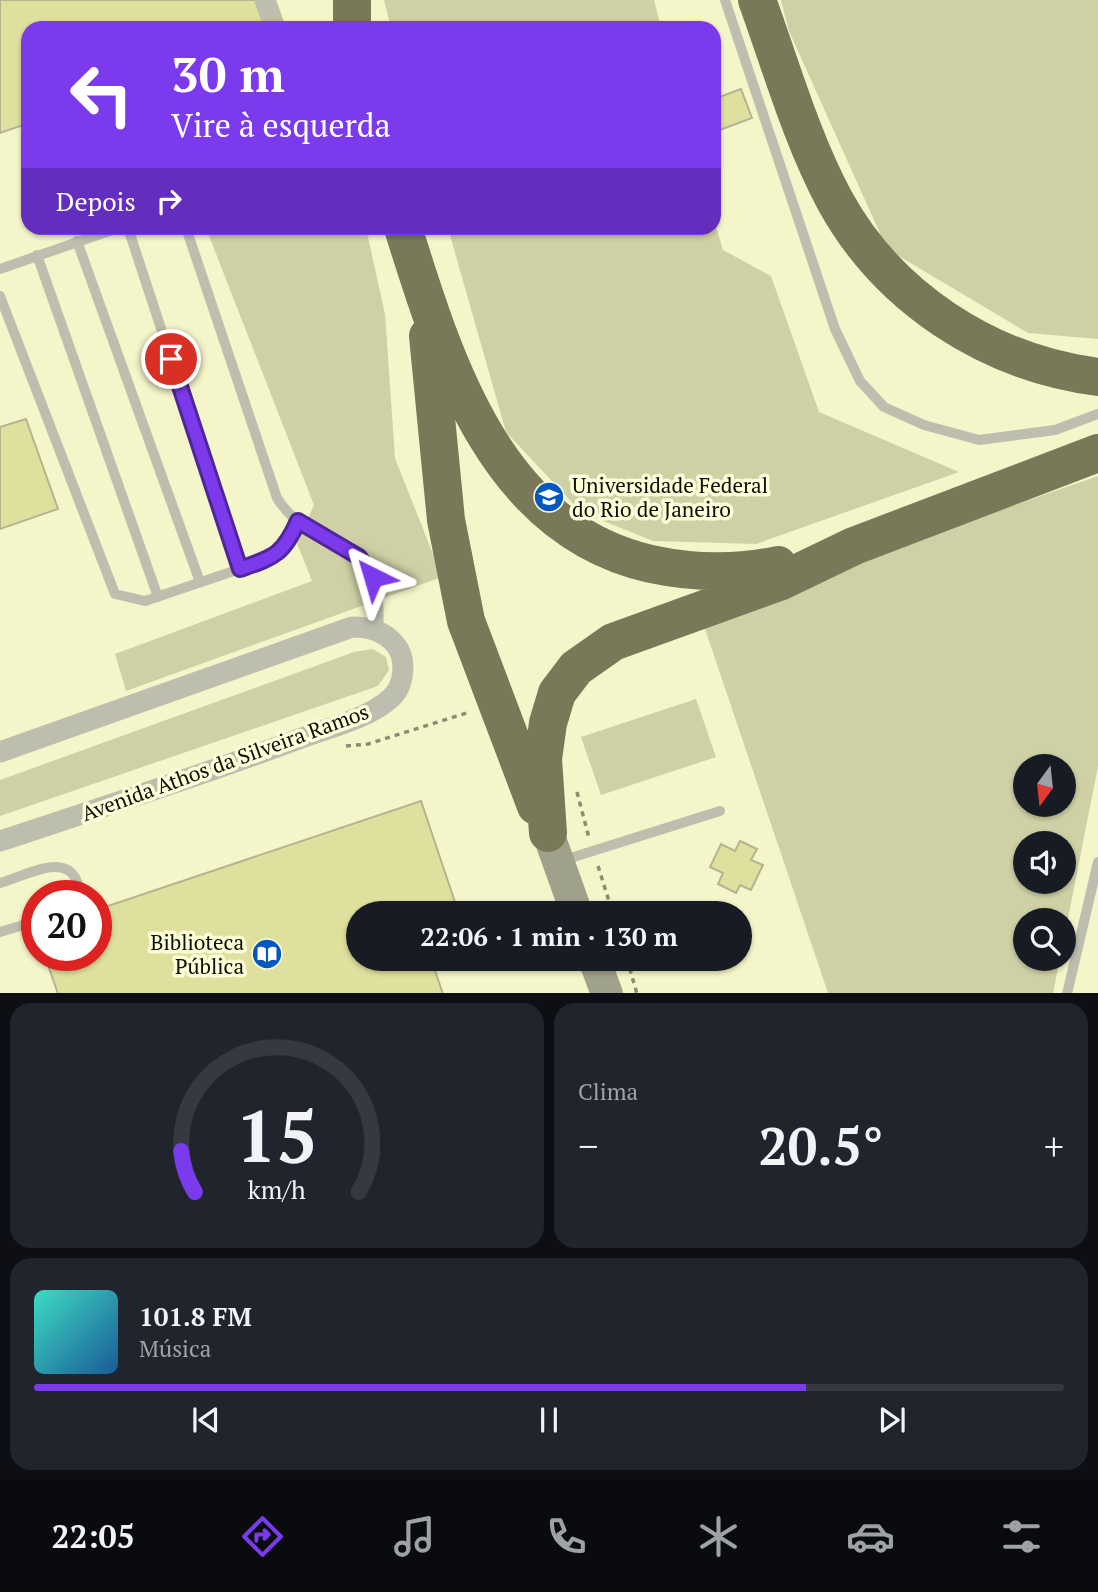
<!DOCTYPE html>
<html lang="pt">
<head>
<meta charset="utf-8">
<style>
	:root { --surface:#171b24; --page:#20242c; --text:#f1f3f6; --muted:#9ea1a6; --line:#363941; --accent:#7c3aed }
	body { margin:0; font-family:"PT Serif",serif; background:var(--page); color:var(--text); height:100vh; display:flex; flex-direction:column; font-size:26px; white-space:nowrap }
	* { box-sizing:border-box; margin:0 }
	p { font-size:23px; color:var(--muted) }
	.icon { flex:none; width:38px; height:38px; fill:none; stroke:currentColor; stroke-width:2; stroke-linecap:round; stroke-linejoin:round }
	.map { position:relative; height:993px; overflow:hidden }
	.drawer { display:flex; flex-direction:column; gap:10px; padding:10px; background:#0d0f14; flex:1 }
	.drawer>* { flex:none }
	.top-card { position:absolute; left:21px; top:21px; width:700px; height:214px; border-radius:21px; box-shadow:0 2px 5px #0004; background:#7c3aed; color:#fff; overflow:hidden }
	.needle { width:46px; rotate:195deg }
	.tools { position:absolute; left:1013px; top:754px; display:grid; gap:14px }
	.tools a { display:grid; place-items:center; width:63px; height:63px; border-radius:50%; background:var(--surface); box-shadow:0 2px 5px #0004; font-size:35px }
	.speed { position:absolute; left:21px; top:880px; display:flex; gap:14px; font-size:35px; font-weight:700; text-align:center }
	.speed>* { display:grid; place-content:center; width:91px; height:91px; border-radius:50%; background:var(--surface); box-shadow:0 2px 5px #0004; line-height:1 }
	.speed .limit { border:10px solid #d22; background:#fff; color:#111 }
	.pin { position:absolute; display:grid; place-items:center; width:60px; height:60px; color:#fff; margin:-30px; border:4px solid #fff; border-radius:50%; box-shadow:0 2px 7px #0007 }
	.me { position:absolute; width:77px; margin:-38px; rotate:320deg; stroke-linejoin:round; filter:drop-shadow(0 0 5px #0008) }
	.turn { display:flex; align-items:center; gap:24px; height:147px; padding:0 35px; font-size:32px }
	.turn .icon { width:91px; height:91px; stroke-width:2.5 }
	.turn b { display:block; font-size:49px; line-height:60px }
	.then { display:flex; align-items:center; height:66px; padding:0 35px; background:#0003; gap:14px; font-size:26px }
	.big { font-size:52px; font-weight:700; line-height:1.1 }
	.drawer .card { flex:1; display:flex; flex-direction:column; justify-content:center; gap:10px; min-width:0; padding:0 24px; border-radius:21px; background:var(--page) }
	.drawer .dial { align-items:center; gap:0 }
	.dial svg { height:182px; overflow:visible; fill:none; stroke:var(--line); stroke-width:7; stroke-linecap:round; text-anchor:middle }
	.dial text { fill:var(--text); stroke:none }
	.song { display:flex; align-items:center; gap:21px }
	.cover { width:84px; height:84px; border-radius:10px; background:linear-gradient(135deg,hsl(170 70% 55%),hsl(210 70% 35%)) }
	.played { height:7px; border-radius:4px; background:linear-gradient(90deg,var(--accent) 75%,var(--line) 75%) }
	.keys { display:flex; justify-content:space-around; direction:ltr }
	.heat { display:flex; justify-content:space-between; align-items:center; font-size:38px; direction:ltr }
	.drawer .tiles { flex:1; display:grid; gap:10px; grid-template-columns:1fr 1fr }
	.card:last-child { grid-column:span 2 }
	.trip { position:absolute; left:346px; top:901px; width:406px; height:70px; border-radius:35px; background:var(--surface); box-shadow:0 2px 5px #0004; font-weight:700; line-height:70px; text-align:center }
	.menu { display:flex; height:112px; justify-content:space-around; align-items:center; background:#090b0e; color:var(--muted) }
	.menu .icon { width:49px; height:49px }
	.menu .selected { color:var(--accent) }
	.menu b { font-size:32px; color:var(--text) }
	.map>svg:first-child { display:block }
	.built { fill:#f4f5c9; fill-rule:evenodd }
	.green { fill:#cfd0a5; fill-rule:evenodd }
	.building { fill:#dfe09d; stroke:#b4b492; stroke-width:2 }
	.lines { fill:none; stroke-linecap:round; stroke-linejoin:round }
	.path { stroke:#8b8c73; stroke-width:3.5; stroke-dasharray:5 5; stroke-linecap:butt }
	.lane { stroke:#bebeaf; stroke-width:10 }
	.street { stroke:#bebeaf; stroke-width:21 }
	.secondary { stroke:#a0a18a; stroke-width:32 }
	.highway { stroke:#797959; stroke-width:38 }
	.route-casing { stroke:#51269a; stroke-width:18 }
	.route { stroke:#7c3aed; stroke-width:12 }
	.labels { text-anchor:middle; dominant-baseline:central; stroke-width:7; stroke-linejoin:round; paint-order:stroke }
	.poi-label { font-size:21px; fill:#0f0f04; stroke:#fcfdd9; text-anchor:start }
	.street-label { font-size:21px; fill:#0f0f04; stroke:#fcfdd9 }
</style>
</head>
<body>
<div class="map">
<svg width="1098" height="994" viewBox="0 0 1098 994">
	<rect width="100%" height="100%" fill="#fcfdd9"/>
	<path class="built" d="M0,0h1098v993l-1098,1zM28,28h686v200h-686zM1026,766h38v39h-38zM1026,844h38v38h-38zM37,896h59v60h-59zM359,914h381v45h-381zM1026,920h38v39h-38z"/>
	<path class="green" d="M384,0h270l7,28h-270z
		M781,0h317v339l-70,-6 -141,-84 -98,-218z
		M714,220l9,30 48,26 48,136 140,60 -203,72 -103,-3 -72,-29 -75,-80 -58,-204h266z
		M206,228h160l19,86 10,144 47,119 -316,114 -11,-37 197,-73 -15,-38 17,-38z
		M1098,476v290l-34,173v-19h-38v39h34l-7,34h-225l-128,-379zM1026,766h38v39h-38zM1026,844h38v38h-38z
		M373,649l13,8 3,13 -11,16 -378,130v-36l354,-128z
		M696,699l20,58 -115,38 -20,-58z"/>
	<path class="building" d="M0,0h264l10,28h-246v110l-5,-13 -23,8z
		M0,0h264l10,28h-246v110l-5,-13 -23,8z
		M741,89l11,29 -35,13 -3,-32z
		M26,419l32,90 -58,20v-102z
		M26,419l32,90 -58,20v-102z
		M421,801l38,113h-100v45h72l12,35h-385l-13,-38h51v-46z
		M740,841l17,8 -6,11 12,5 -12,25 -11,-5 -4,8 -18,-9 5,-11 -13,-6 11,-23 14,7z"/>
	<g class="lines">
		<path class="path" d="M346,746l22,-2 102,-32
			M577,792l12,46
			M598,866l15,48
			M627,959l10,35"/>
		<path class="lane" d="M725,0l110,329 25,52 24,26 40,18 55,15 76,-10 43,-16
			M128,228l112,341
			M186,228l91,270c40,63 109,28 101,134
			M77,241l123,341
			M37,255l121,342
			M0,269l118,-41
			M0,296l115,298 30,7 130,-44 13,-13 9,-23
			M561,861l159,-50
			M0,883c31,-9 76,-37 80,13
			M0,932l37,-11
			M1067,994l31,-132"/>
		<path class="street" d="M265,0l10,28
			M0,752l352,-125c16,0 32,4 43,17 12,14 10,41 -4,54 -23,21 -63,30 -92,41 -99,37 -199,69 -299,102"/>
		<path class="secondary" d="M548,833l29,81
			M594,959l13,35"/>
		<path class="highway" d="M757,0c24,66 44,137 77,199 53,98 154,164 264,178
			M352,28v-28
			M403,228c42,134 92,301 248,336 42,9 85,10 127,1
			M428,336l18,184 20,101 70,185
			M548,833l-5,-74 5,-36 9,-30 19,-25 37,-26 166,-60 75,-36 244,-93"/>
	</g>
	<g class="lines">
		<g class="route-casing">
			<path id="route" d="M171,359l69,210c34,-12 43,-14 58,-48l61,36 14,20"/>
		</g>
		<use href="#route" class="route"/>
	</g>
	<defs>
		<g id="university-disc" transform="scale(1.575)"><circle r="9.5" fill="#0557c0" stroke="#fcfdd9"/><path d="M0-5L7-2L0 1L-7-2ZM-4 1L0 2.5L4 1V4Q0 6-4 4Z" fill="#fff"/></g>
		<g id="library-disc" transform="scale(1.575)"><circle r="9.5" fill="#0557c0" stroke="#fcfdd9"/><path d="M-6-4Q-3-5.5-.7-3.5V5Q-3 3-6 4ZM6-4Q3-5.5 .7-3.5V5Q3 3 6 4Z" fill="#fff"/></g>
	</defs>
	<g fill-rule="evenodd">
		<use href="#university-disc" x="549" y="497"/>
		<use href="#library-disc" x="267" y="954"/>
	</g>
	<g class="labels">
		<g class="poi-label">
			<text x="572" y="485">Universidade Federal<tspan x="572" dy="24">do Rio de Janeiro</tspan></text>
			<text x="244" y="942" text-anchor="end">Biblioteca<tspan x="244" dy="24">Pública</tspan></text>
		</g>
		<g class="street-label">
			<text transform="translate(225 762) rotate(-20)">Avenida Athos da Silveira Ramos</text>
		</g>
	</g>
</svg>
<div class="tools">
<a><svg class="needle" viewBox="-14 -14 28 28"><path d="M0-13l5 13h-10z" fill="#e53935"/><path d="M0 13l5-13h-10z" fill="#9ea1a6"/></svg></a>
<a><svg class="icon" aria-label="sound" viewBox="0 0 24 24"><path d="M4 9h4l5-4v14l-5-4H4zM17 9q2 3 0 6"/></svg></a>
<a><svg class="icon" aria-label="search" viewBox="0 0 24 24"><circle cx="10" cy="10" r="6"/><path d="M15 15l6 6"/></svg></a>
</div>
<div class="speed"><div class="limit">20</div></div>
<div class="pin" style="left:171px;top:359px;background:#d93025"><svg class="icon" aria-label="arrive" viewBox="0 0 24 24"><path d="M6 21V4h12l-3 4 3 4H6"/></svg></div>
<svg class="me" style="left:373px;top:577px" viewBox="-20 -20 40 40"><path d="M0-17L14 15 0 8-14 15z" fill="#7c3aed" stroke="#fff" stroke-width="4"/></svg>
<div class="trip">22:06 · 1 min · 130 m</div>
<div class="top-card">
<div class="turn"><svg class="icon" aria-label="left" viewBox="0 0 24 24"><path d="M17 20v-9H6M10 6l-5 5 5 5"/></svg><div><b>30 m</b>Vire à esquerda</div></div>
<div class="then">Depois<svg class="icon" aria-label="right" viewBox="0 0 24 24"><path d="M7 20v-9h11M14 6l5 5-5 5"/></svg></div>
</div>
</div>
<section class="drawer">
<div class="tiles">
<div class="card dial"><svg viewBox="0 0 100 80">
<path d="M14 69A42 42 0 1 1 86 69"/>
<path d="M14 69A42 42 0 0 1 8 51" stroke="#7c3aed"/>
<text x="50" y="56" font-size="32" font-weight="700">15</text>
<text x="50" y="72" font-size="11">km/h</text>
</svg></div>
<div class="card"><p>Clima</p>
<div class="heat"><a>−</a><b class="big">20.5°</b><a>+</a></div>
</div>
<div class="card">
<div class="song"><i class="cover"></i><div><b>101.8 FM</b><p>Música</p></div></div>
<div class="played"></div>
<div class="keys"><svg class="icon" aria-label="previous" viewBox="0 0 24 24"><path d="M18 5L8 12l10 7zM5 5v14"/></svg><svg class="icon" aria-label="pause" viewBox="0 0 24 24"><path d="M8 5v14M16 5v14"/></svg><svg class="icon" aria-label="next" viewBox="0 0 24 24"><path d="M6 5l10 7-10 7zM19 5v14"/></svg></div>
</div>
</div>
</section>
<nav class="menu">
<b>22:05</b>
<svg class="icon selected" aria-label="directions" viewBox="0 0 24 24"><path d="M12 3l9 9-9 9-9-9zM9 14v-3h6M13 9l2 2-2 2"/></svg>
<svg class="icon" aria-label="music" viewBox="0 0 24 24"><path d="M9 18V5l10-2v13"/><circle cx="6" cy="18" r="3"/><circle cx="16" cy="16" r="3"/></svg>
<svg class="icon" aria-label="phone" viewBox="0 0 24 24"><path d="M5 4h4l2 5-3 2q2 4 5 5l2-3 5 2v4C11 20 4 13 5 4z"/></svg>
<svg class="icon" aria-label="climate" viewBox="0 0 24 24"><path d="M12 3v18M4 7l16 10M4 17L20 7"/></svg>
<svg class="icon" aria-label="car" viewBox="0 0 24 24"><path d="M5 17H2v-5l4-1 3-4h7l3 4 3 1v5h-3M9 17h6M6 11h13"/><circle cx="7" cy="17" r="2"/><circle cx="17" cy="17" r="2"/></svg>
<svg class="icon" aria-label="filters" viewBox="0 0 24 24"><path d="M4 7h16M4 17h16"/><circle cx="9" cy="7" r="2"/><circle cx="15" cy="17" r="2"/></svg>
</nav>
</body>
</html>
